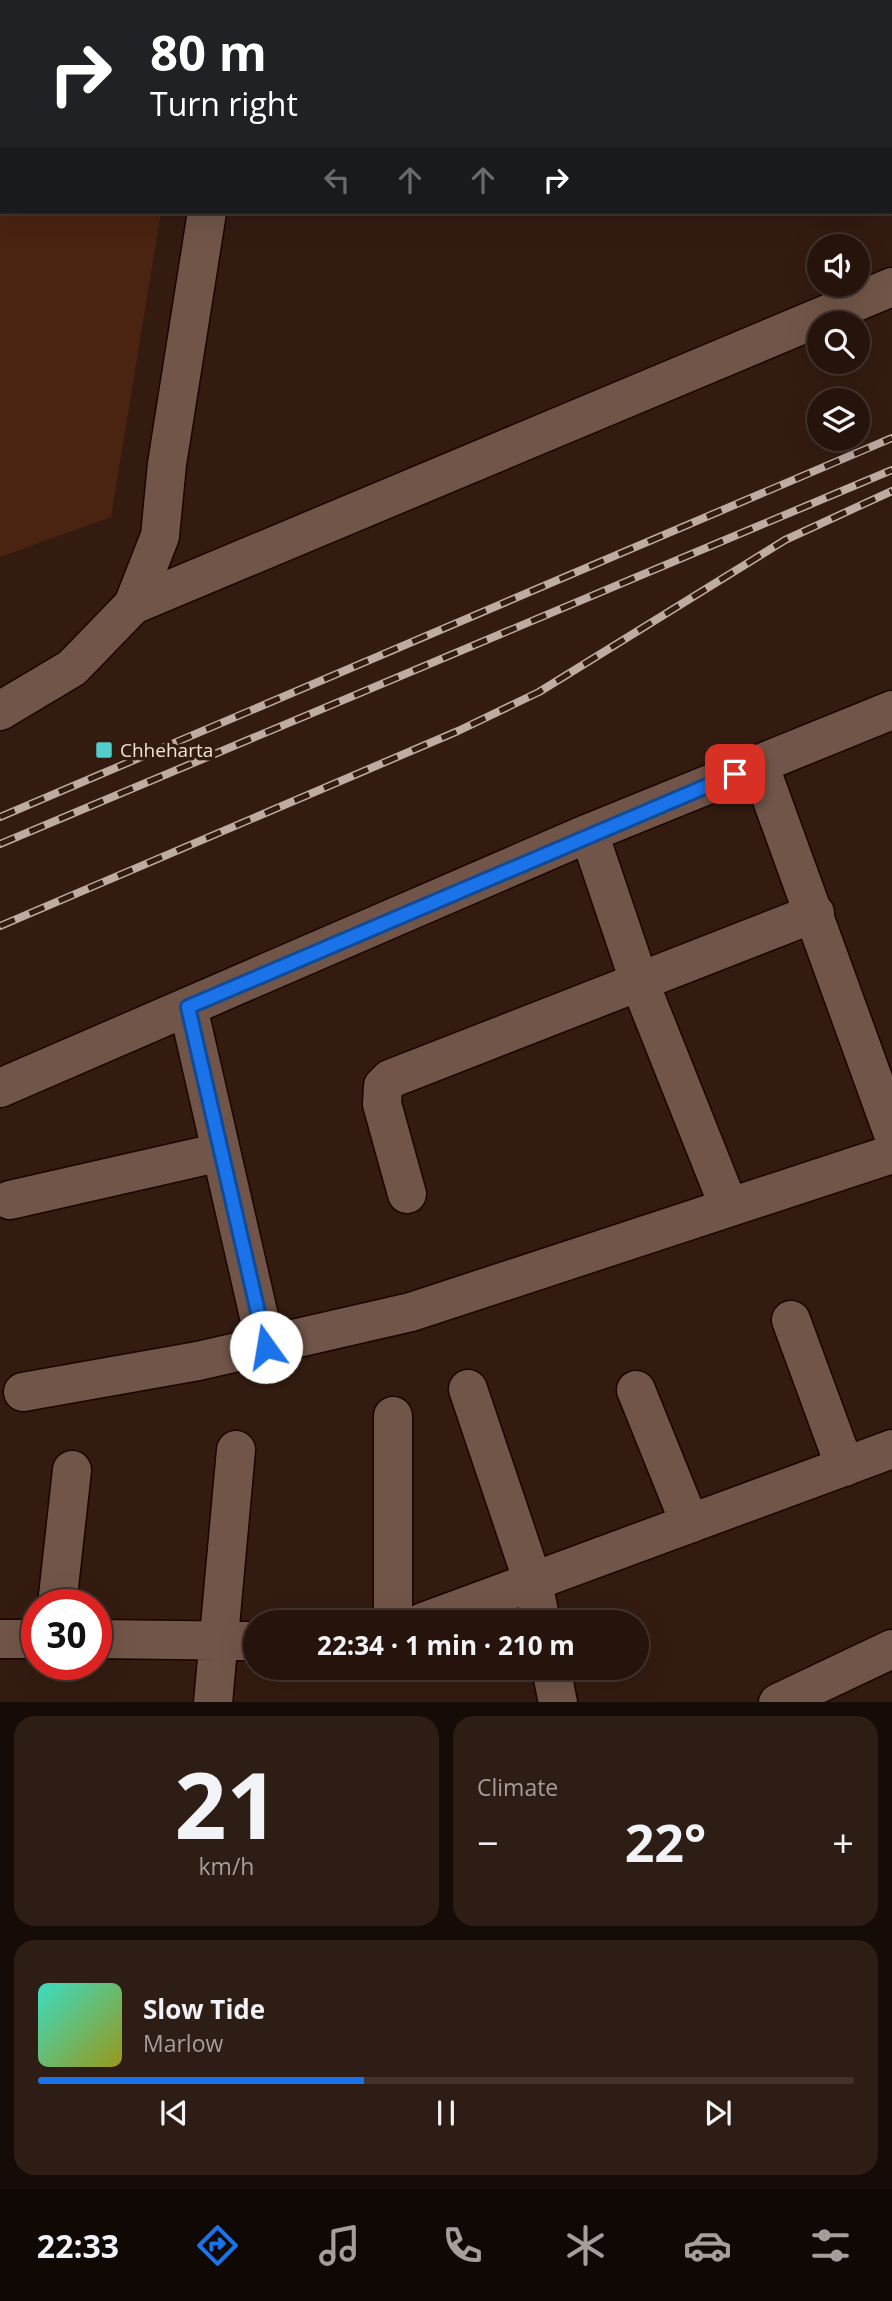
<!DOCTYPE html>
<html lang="en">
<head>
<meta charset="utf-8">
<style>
	:root { --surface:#26140c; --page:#2e1d15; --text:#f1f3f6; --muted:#a49e9d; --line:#42332d; --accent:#1a73e8 }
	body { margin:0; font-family:"Open Sans",sans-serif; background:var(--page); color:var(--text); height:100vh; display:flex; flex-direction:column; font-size:26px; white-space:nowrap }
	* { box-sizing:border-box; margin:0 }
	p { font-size:23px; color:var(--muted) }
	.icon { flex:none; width:38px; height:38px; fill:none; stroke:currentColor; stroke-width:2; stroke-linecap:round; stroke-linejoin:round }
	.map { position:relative; height:1702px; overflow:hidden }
	.sheet { display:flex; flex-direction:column; gap:14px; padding:14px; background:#150b07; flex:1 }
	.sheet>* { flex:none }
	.guide { position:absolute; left:0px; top:0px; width:892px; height:214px; box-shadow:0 7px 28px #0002,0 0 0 2px var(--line); background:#202124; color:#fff; overflow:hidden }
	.fabs { position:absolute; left:807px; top:234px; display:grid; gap:14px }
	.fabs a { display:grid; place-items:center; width:63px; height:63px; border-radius:50%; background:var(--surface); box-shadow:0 7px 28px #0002,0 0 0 2px var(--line); font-size:35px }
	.speed { position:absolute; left:21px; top:1589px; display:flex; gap:14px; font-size:35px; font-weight:700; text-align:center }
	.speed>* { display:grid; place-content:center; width:91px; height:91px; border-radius:50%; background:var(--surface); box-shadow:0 7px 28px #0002,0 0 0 2px var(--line); line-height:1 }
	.speed .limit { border:10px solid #d22; background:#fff; color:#111 }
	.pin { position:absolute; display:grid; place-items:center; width:60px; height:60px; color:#fff; margin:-30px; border-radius:14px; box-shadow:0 4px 10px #0006 }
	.me { position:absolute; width:77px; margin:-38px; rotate:347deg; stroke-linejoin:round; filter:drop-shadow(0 0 5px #0008) }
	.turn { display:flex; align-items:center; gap:24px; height:147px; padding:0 35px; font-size:32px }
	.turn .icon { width:91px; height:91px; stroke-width:2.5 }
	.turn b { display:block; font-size:49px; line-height:60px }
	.lanes { display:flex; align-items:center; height:66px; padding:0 35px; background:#0003; justify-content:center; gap:35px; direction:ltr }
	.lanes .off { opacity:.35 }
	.big { font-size:52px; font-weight:700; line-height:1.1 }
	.sheet .card { flex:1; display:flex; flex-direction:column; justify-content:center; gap:10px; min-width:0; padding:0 24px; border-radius:21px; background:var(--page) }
	.sheet .dial { align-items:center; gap:0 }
	.dial b { font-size:91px; line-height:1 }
	.song { display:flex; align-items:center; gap:21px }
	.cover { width:84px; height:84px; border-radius:10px; background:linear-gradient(135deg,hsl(170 70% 55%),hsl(60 70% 35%)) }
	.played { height:7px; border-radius:4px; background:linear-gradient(90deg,var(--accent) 40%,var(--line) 40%) }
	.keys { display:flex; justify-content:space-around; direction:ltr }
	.heat { display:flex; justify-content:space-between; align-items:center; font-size:38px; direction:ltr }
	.sheet .tiles { flex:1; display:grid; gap:14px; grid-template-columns:1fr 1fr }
	.card:last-child { grid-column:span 2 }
	.trip { position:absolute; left:243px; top:1610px; width:406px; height:70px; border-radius:35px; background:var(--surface); box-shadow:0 7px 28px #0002,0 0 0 2px var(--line); font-weight:700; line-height:70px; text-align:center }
	.menu { display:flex; height:112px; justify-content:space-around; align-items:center; background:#0f0805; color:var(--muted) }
	.menu .icon { width:49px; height:49px }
	.menu .active { color:var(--accent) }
	.menu b { font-size:32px; color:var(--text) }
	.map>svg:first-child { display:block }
	.green { fill:#4a2311 }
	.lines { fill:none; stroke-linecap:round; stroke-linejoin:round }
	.minor-casing { stroke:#1a0500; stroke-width:41 }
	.minor { stroke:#715548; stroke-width:38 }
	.rail-casing { stroke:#beaba2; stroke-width:8 }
	.rail { stroke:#331b10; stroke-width:5; stroke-dasharray:16; stroke-linecap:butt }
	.route-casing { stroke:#114b97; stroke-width:18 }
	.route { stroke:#1a73e8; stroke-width:12 }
	.poi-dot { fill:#52cdcc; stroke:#331b10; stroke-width:2.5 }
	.labels { text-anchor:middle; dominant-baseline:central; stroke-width:7; stroke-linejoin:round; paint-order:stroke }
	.poi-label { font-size:19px; fill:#f2e1d9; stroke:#331b10; text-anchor:start }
</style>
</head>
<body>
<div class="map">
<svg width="892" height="1703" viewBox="0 0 892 1703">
	<rect width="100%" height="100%" fill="#331b10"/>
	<path class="green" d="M0,0h196l-194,2v210h159l-50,305 -111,40z"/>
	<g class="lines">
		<g class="minor-casing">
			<path id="minor" d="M245,2v-2
				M133,605l759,-318
				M0,711l72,-43 61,-63 27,-69 7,-72 40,-252
				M759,764l133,367
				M589,833l50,148 90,226
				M188,1007l78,340
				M0,1088l589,-255 303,-123
				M407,1194l-25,-90 1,-18 7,-7 425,-166
				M10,1200l211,-48
				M791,1320l54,147
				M468,1389l65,193 8,40
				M636,1390l54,134
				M23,1392l175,-31 213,-49 481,-158
				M393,1416v206
				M57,1605l15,-135
				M423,1622l469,-173
				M0,1639h37
				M96,1639l160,2
				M551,1668l7,35
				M213,1703l23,-253
				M778,1703l114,-54"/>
		</g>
		<use href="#minor" class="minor"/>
		<g class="rail-casing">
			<path id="rail" d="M0,817l892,-379
				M0,844l892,-374
				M0,926l458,-195 81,-39 246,-152 107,-49"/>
		</g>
		<use href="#rail" class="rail"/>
	</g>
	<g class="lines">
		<g class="route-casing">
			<path id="route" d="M266,1347l-78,-340 547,-233"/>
		</g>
		<use href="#route" class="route"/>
	</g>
	<rect class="poi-dot" x="95" y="741" width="18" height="18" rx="3.5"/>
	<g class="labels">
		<g class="poi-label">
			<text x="120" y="750">Chheharta</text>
		</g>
	</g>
</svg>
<div class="fabs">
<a><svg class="icon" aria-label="sound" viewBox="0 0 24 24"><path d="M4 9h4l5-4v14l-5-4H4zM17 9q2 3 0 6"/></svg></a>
<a><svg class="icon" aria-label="search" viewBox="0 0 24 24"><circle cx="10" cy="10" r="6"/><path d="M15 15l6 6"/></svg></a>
<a><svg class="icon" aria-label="layers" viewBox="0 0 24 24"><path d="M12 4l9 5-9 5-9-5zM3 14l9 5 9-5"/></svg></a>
</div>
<div class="speed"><div class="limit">30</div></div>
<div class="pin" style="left:735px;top:774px;background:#d93025"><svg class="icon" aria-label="arrive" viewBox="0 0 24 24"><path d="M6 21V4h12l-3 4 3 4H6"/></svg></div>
<svg class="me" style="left:266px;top:1347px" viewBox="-20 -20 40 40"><circle r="19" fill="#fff"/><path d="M0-13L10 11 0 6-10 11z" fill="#1a73e8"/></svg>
<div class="trip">22:34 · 1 min · 210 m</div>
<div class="guide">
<div class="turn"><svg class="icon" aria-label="right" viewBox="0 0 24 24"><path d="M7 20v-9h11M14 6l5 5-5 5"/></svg><div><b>80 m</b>Turn right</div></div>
<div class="lanes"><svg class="icon off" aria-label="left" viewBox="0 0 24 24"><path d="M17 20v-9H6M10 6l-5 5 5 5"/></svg><svg class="icon off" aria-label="ahead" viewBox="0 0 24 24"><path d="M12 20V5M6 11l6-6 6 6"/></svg><svg class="icon off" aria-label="ahead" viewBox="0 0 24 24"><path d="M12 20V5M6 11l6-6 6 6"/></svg><svg class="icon" aria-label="right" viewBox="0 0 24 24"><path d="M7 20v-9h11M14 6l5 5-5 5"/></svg></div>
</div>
</div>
<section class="sheet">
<div class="tiles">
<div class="card dial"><b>21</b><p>km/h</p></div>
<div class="card"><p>Climate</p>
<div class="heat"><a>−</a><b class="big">22°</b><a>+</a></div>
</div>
<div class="card">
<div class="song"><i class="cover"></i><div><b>Slow Tide</b><p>Marlow</p></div></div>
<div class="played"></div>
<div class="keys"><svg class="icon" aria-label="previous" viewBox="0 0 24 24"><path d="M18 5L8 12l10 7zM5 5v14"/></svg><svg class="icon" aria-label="pause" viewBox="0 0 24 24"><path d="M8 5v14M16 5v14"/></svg><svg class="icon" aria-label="next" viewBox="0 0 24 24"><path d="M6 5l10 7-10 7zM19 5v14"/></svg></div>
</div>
</div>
</section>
<nav class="menu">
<b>22:33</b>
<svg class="icon active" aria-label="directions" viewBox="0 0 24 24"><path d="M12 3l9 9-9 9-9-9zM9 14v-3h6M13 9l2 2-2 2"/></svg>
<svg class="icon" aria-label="music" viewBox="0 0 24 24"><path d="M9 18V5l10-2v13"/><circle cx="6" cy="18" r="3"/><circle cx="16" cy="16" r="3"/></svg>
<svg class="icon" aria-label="phone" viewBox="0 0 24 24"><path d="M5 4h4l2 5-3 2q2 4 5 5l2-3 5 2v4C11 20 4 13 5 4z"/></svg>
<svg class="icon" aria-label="climate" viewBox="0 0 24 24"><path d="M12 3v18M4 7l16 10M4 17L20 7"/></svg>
<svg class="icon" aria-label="car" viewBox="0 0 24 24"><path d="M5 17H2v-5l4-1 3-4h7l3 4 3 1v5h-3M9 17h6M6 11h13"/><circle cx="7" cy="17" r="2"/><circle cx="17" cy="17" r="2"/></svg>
<svg class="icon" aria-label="filters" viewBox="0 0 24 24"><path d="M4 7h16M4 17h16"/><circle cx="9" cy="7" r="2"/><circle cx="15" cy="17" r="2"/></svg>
</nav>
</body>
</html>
